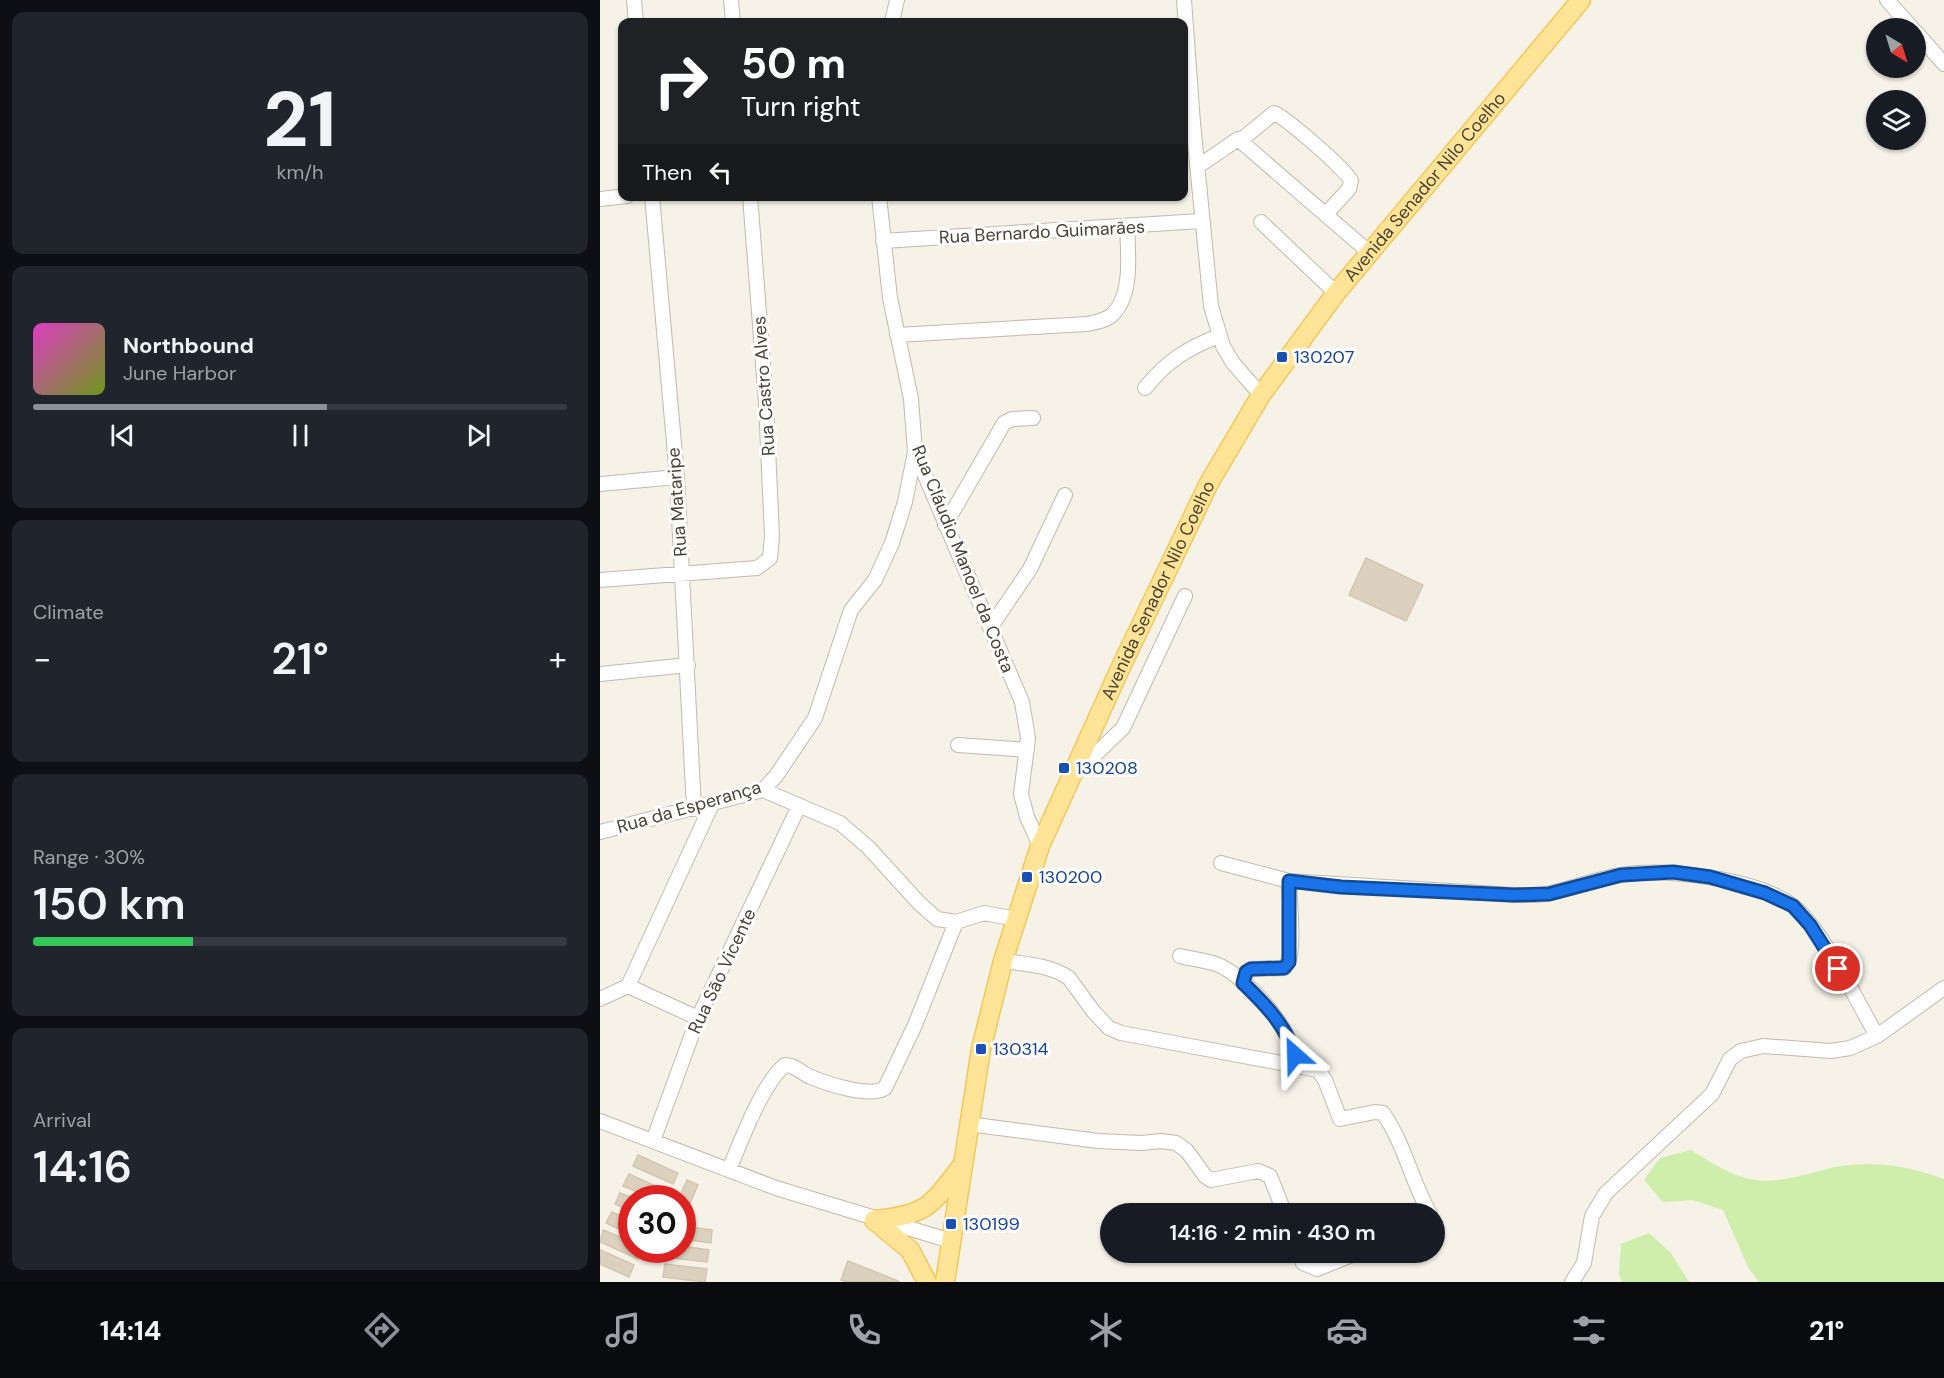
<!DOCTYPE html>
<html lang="en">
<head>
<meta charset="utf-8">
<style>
	:root { --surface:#171b24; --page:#20242c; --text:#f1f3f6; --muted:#9ea1a6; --line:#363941; --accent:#8c9099 }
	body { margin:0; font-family:"DM Sans",sans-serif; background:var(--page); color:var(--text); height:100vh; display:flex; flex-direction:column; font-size:22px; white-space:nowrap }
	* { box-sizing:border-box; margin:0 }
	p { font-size:20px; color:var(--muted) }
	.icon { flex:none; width:33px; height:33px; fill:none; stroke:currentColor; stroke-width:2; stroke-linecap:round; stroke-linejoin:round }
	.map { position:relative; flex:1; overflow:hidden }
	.drawer { display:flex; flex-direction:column; gap:12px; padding:12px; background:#0d0f14; width:600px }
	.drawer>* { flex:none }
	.guide { position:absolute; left:18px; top:18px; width:570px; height:183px; border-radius:12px; box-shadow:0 2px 4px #0004; background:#202124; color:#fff; overflow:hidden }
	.needle { width:39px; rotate:142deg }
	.controls { position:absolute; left:1266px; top:18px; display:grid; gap:12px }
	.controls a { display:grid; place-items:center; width:60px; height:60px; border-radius:50%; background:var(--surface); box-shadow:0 2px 4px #0004; font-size:30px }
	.speed { position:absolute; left:18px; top:1185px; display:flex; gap:12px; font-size:30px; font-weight:700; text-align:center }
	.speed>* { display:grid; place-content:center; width:78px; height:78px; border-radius:50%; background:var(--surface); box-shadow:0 2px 4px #0004; line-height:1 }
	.speed .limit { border:9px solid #d22; background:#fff; color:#111 }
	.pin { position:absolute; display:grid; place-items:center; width:51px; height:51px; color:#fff; margin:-26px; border:3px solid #fff; border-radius:50%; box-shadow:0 2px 6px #0007 }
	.me { position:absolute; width:66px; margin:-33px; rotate:335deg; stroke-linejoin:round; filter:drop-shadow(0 0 4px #0008) }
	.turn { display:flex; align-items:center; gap:21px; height:126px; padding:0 24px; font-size:27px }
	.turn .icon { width:78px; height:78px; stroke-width:2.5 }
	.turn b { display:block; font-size:42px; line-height:51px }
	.then { display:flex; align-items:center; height:57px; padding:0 24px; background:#0003; gap:12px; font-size:22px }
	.big { font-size:45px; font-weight:600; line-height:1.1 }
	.drawer .card { flex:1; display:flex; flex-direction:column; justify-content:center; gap:9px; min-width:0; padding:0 21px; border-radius:12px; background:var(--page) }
	.drawer .dial { align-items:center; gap:0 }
	.dial b { font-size:78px; line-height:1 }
	.song { display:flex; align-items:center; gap:18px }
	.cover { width:72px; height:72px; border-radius:9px; background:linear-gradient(135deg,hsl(310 70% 55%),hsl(80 70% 35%)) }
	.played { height:6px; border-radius:3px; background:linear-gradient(90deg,var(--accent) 55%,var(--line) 55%) }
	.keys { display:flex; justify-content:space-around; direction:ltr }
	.heat { display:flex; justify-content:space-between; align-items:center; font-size:33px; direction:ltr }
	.charge { height:9px; border-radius:4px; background:linear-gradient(90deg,#34c759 30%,var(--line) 0) }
	.trip { position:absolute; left:500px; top:1203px; width:345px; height:60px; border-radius:30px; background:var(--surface); box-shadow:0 2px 4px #0004; font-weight:600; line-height:60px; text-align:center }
	.dock { display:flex; height:96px; justify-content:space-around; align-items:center; background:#090b0e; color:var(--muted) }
	.dock .icon { width:42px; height:42px }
	.dock .selected { color:var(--accent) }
	.dock b { font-size:27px; color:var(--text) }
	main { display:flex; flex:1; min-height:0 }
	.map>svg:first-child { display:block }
	.green { fill:#cfeeac }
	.building { fill:#dcd1be; stroke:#d4c6ae; stroke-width:1.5 }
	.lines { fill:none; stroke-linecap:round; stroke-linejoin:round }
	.minor-casing { stroke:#c2baa9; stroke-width:16 }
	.major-casing { stroke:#f2c859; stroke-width:21 }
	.minor { stroke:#fff; stroke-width:14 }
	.major { stroke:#ffe497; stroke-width:18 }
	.route-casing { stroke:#114b97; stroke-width:15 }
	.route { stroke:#1a73e8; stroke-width:10 }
	.transit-dot { fill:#1a4fb4; stroke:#fff; stroke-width:2 }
	.labels { text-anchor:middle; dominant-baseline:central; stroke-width:6; stroke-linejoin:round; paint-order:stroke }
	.street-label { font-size:18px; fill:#4a4235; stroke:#fff }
	.transit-label { font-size:18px; fill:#164399; stroke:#fff; text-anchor:start }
</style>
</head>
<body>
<main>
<section class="drawer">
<div class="card dial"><b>21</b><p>km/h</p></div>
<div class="card">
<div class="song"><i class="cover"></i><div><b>Northbound</b><p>June Harbor</p></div></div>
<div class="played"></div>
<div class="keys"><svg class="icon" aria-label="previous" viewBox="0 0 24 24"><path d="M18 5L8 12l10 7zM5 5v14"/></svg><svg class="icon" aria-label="pause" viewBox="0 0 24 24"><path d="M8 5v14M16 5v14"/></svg><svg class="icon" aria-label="next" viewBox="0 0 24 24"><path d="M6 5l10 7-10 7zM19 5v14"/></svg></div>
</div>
<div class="card"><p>Climate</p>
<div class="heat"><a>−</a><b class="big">21°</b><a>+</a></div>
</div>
<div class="card"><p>Range · 30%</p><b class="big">150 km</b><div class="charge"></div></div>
<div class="card"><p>Arrival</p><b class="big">14:16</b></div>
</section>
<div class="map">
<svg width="1344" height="1282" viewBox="0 0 1344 1282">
	<rect width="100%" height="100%" fill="#f6f2e8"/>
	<path class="green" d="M1091,1150c18,11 37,24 58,29 29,6 59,-6 86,-12 39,-7 73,-1 109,12v103h-185l-11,-15 -25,-57 -30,-10 -30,2 -19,-22 16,-22z
		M1049,1233l22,20 18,29h-67l-3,-8 2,-30z"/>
	<path class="building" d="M766,558l57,27 -17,36 -57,-26z
		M38,1155l40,18 -5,11 -40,-18z
		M29,1174l40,18 -3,6h-14l-29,-12z
		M87,1180l11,5 -15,34 -1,-21h-3z
		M20,1193l13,5 -1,14 -17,-8z
		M12,1212l20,9v14l-26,-12z
		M82,1226l30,4 -1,13 -29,-4z
		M3,1230l29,12v8h10l-4,9 -38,-17z
		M82,1246l27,4 -2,12 -43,-5 2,-7h16z
		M0,1250l34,15 -5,12 -29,-13z
		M248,1261l50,20 1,1h-52l-6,-2z
		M65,1264l42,5 -2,13 -42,-5z"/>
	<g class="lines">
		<g class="minor-casing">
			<path id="minor" d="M34,0l2,22
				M131,0l2,22
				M584,0l9,123 18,183 12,40 10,17 28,32
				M1287,0l25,28
				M292,22l5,-22
				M1316,32l28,32
				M640,141l34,-28c11,4 74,58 77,68l-2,8 -23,25
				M597,167l41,-28 132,114
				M52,196l25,281 17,332
				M279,196l11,102 21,101 4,53 107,250 6,36 -7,56 6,23 13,29
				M0,199l27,-3
				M661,222l75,71
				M283,241l318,-20
				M297,335l190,-11c9,-2 19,-3 26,-10 20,-20 15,-61 14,-87
				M545,388c21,-26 42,-40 74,-52
				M0,484l77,-7
				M345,525l59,-102 8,-4 21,-1
				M0,580l157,-12 13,-10 2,-22 -6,-133 -16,-207
				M390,628l40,-59 35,-74
				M0,674l88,-9
				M358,745l69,5
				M475,774l48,-46 62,-132
				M163,790l77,33 29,25 50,55 18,16 19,3 28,-9 32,6
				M0,832l163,-42 13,-14 39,-58 36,-108 24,-30 17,-37 13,-41 10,-50
				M621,863l68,18 225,14c12,0 25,1 37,-2 23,-5 46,-14 70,-18 45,-7 135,3 172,31 28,21 65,97 84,130
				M580,956c11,3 25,4 36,8 28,10 82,69 78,100
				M403,961c23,3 47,4 66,17l24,33 16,17 12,5 197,37 7,10 15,39 35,-7 8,1c21,30 29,69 47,101
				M643,983l3,-11 5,-3 33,-1c13,-12 5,-68 5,-87
				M28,986l84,-182
				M28,986l70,32
				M0,999l28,-13
				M0,1121l176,67 175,53
				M368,1124l130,17 44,2 19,-2 15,2 11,8 18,25 6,4 47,-9 12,5 15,38
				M53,1141l45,-123 101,-212
				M129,1170c12,-29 33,-86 56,-105 11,0 17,9 26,12 16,7 60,21 74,11l30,-63 41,-103
				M834,1223v4
				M699,1252l4,11 14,6 42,-17
				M972,1282l12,-19 8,-47 14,-23 106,-99 18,-35 11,-8 22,-5 68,5 19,-3 27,-12 67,-48"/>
		</g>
		<g class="major-casing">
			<g id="major">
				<path d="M274,1220c52,-5 56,-13 87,-53"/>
				<path d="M274,1220l36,30 17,32"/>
				<path id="s1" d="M345,1282l36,-233 22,-88 37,-115 79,-175 90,-188 52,-88 75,-102 245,-293"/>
			</g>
		</g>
		<use href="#minor" class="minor"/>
		<use href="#major" class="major"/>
	</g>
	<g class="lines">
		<g class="route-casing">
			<path id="route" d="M695,1055c-9,-29 -30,-51 -52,-72l3,-11 5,-3 33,-1 5,-6v-81l52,6 173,8 35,-1 72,-19 52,-3 37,5 55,16 28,13 17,19 28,44"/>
		</g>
		<use href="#route" class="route"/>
	</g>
	<g class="transit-dot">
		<rect x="676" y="351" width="12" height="12" rx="3"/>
		<rect x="458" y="762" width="12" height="12" rx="3"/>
		<rect x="421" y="871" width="12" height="12" rx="3"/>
		<rect x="375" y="1043" width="12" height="12" rx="3"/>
		<rect x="345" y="1218" width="12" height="12" rx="3"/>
	</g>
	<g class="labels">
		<g class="street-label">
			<text stroke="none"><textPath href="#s1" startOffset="1215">Avenida Senador Nilo Coelho</textPath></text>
			<text transform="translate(442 232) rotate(-3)">Rua Bernardo Guimarães</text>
			<text transform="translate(164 386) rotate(-94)">Rua Castro Alves</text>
			<text transform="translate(77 502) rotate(-94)">Rua Mataripe</text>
			<text transform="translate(363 559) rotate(68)">Rua Cláudio Manoel da Costa</text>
			<text stroke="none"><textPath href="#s1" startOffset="729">Avenida Senador Nilo Coelho</textPath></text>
			<text transform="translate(89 807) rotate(-16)">Rua da Esperança</text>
			<text transform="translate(122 971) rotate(-65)">Rua São Vicente</text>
		</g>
		<g class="transit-label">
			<text x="694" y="357">130207</text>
			<text x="476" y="768">130208</text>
			<text x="439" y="877">130200</text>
			<text x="393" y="1049">130314</text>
			<text x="363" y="1224">130199</text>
		</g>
	</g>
</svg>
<div class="controls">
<a><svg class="needle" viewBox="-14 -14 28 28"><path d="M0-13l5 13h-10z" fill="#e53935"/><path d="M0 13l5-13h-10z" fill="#9ea1a6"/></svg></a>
<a><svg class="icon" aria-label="layers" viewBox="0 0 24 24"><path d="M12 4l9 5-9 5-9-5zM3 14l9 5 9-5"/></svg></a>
</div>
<div class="speed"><div class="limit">30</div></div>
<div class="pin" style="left:1238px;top:969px;background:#d93025"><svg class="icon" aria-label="arrive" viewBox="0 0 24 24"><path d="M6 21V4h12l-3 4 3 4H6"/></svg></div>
<svg class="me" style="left:695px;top:1055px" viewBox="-20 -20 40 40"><path d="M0-17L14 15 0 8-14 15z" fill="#1a73e8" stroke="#fff" stroke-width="4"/></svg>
<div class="trip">14:16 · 2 min · 430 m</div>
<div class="guide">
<div class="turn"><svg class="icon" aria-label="right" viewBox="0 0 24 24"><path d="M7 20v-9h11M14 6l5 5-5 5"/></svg><div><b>50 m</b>Turn right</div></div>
<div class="then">Then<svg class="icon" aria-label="left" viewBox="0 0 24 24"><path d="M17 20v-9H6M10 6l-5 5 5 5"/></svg></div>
</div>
</div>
</main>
<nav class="dock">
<b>14:14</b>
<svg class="icon selected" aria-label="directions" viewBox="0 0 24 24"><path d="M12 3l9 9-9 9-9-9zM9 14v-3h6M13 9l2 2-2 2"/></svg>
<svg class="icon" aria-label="music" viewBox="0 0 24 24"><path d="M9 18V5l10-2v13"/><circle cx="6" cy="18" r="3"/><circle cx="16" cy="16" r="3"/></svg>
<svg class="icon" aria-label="phone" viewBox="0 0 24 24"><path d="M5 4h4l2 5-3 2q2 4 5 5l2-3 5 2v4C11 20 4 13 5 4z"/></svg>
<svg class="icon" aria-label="climate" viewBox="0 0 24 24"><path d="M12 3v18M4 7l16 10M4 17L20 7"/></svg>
<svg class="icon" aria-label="car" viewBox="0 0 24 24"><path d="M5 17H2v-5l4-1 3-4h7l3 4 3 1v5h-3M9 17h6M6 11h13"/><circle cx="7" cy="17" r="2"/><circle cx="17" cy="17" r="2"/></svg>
<svg class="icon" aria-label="filters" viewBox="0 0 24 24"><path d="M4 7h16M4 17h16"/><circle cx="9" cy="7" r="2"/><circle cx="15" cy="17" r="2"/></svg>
<b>21°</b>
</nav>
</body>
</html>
